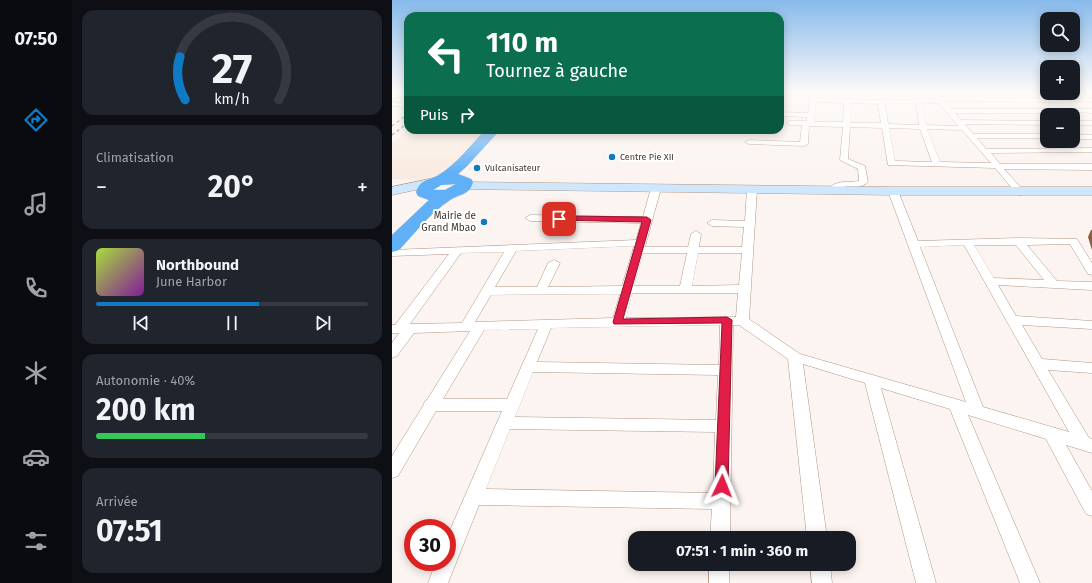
<!DOCTYPE html>
<html lang="fr">
<head>
<meta charset="utf-8">
<style>
	:root { --surface:#171b24; --page:#20242c; --text:#f1f3f6; --muted:#9ea1a6; --line:#363941; --accent:#107bc5 }
	body { margin:0; font-family:"Fira Sans",sans-serif; background:var(--page); color:var(--text); height:100vh; display:flex; flex-direction:column; font-size:15px; white-space:nowrap }
	* { box-sizing:border-box; margin:0 }
	p { font-size:13px; color:var(--muted) }
	.icon { flex:none; width:22px; height:22px; fill:none; stroke:currentColor; stroke-width:2; stroke-linecap:round; stroke-linejoin:round }
	.map { position:relative; flex:1; overflow:hidden }
	.sheet { display:flex; flex-direction:column; gap:10px; padding:10px; background:#0d0f14; width:320px }
	.sheet>* { flex:none }
	.guide { position:absolute; left:12px; top:12px; width:380px; height:122px; border-radius:12px; box-shadow:0 2px 10px #0003; background:#0b6e4f; color:#fff; overflow:hidden }
	.buttons { position:absolute; left:648px; top:12px; display:grid; gap:8px }
	.buttons a { display:grid; place-items:center; width:40px; height:40px; border-radius:8px; background:var(--surface); box-shadow:0 2px 10px #0003; font-size:20px }
	.speed { position:absolute; left:12px; top:519px; display:flex; gap:8px; font-size:20px; font-weight:700; text-align:center }
	.speed>* { display:grid; place-content:center; width:52px; height:52px; border-radius:50%; background:var(--surface); box-shadow:0 2px 10px #0003; line-height:1 }
	.speed .limit { border:6px solid #d22; background:#fff; color:#111 }
	.pin { position:absolute; display:grid; place-items:center; width:34px; height:34px; color:#fff; margin:-17px; border-radius:8px; box-shadow:0 2px 6px #0006 }
	.me { position:absolute; width:44px; margin:-22px; rotate:2deg; stroke-linejoin:round; filter:drop-shadow(0 0 3px #0008) }
	.turn { display:flex; align-items:center; gap:14px; height:84px; padding:0 16px; font-size:18px }
	.turn .icon { width:52px; height:52px; stroke-width:2.5 }
	.turn b { display:block; font-size:28px; line-height:34px }
	.then { display:flex; align-items:center; height:38px; padding:0 16px; background:#0003; gap:8px; font-size:15px }
	.big { font-size:30px; font-weight:700; line-height:1.1 }
	.sheet .widget { flex:1; display:flex; flex-direction:column; justify-content:center; gap:6px; min-width:0; padding:0 14px; border-radius:12px; background:var(--page) }
	.sheet .dial { align-items:center; gap:0 }
	.dial svg { height:104px; overflow:visible; fill:none; stroke:var(--line); stroke-width:7; stroke-linecap:round; text-anchor:middle }
	.dial text { fill:var(--text); stroke:none }
	.song { display:flex; align-items:center; gap:12px }
	.cover { width:48px; height:48px; border-radius:6px; background:linear-gradient(135deg,hsl(80 70% 55%),hsl(290 70% 35%)) }
	.played { height:4px; border-radius:2px; background:linear-gradient(90deg,var(--accent) 60%,var(--line) 60%) }
	.keys { display:flex; justify-content:space-around; direction:ltr }
	.heat { display:flex; justify-content:space-between; align-items:center; font-size:22px; direction:ltr }
	.charge { height:6px; border-radius:3px; background:linear-gradient(90deg,#34c759 40%,var(--line) 0) }
	.trip { position:absolute; left:236px; top:531px; width:228px; height:40px; border-radius:12px; background:var(--surface); box-shadow:0 2px 10px #0003; font-weight:700; line-height:40px; text-align:center }
	main { display:flex; flex:1; min-height:0 }
	.dock { display:flex; flex-direction:column; width:72px; justify-content:space-around; align-items:center; background:#090b0e; color:var(--muted) }
	.dock .icon { width:28px; height:28px }
	.dock .active { color:var(--accent) }
	.dock b { font-size:18px; color:var(--text) }
	.map>svg:first-child { display:block }
	.built { fill:#faebe0 }
	.lines { fill:none; stroke-linecap:round; stroke-linejoin:round }
	.street-casing { stroke:#b39682; stroke-width:1 }
	.secondary-casing { stroke:#b39682; stroke-width:1 }
	.highway-casing { stroke:#d5d2d1; stroke-width:1 }
	.street { fill:#fff; fill-rule:evenodd }
	.secondary { fill:#cfe7fc; fill-rule:evenodd }
	.highway { fill:#5fb0f6; fill-rule:evenodd }
	.rail { stroke:#8c827c; stroke-width:1.5; stroke-dasharray:3 3; stroke-linecap:butt }
	.wall { fill:#865d3e }
	.route { fill:#e11d48; stroke:#92132f }
	.poi-dot { fill:#107bc5; stroke:#fff; stroke-width:1.5 }
	.labels { text-anchor:middle; dominant-baseline:central; stroke-width:4; stroke-linejoin:round; paint-order:stroke }
	.far-poi-label { font-size:9px; fill:#40342c; stroke:#fff; text-anchor:start }
	.poi-label { font-size:10px; fill:#40342c; stroke:#fff; text-anchor:end }
</style>
</head>
<body>
<main>
<nav class="dock">
<b>07:50</b>
<svg class="icon active" aria-label="directions" viewBox="0 0 24 24"><path d="M12 3l9 9-9 9-9-9zM9 14v-3h6M13 9l2 2-2 2"/></svg>
<svg class="icon" aria-label="music" viewBox="0 0 24 24"><path d="M9 18V5l10-2v13"/><circle cx="6" cy="18" r="3"/><circle cx="16" cy="16" r="3"/></svg>
<svg class="icon" aria-label="phone" viewBox="0 0 24 24"><path d="M5 4h4l2 5-3 2q2 4 5 5l2-3 5 2v4C11 20 4 13 5 4z"/></svg>
<svg class="icon" aria-label="climate" viewBox="0 0 24 24"><path d="M12 3v18M4 7l16 10M4 17L20 7"/></svg>
<svg class="icon" aria-label="car" viewBox="0 0 24 24"><path d="M5 17H2v-5l4-1 3-4h7l3 4 3 1v5h-3M9 17h6M6 11h13"/><circle cx="7" cy="17" r="2"/><circle cx="17" cy="17" r="2"/></svg>
<svg class="icon" aria-label="filters" viewBox="0 0 24 24"><path d="M4 7h16M4 17h16"/><circle cx="9" cy="7" r="2"/><circle cx="15" cy="17" r="2"/></svg>
</nav>
<section class="sheet">
<div class="widget dial"><svg viewBox="0 0 100 80">
<path d="M14 69A42 42 0 1 1 86 69"/>
<path d="M14 69A42 42 0 0 1 10 36" stroke="#107bc5"/>
<text x="50" y="56" font-size="32" font-weight="700">27</text>
<text x="50" y="72" font-size="11">km/h</text>
</svg></div>
<div class="widget"><p>Climatisation</p>
<div class="heat"><a>−</a><b class="big">20°</b><a>+</a></div>
</div>
<div class="widget">
<div class="song"><i class="cover"></i><div><b>Northbound</b><p>June Harbor</p></div></div>
<div class="played"></div>
<div class="keys"><svg class="icon" aria-label="previous" viewBox="0 0 24 24"><path d="M18 5L8 12l10 7zM5 5v14"/></svg><svg class="icon" aria-label="pause" viewBox="0 0 24 24"><path d="M8 5v14M16 5v14"/></svg><svg class="icon" aria-label="next" viewBox="0 0 24 24"><path d="M6 5l10 7-10 7zM19 5v14"/></svg></div>
</div>
<div class="widget"><p>Autonomie · 40%</p><b class="big">200 km</b><div class="charge"></div></div>
<div class="widget"><p>Arrivée</p><b class="big">07:51</b></div>
</section>
<div class="map">
<svg width="700" height="583" viewBox="0 0 700 583">
	<rect width="100%" height="100%" fill="#fbf4f0"/>
	<path class="built" d="M16,130h78l-35,37 -13,8 -17,5 -29,-1v-36z"/>
	<g class="lines">
		<g class="street-casing">
			<path id="street" d="M10,91h6v2l-16,7v-4z
				M415,91h6l3,7 65,2 55,-1 -7,-8h6l6,6 151,1v4l-36,-2 -3,2 -109,-1 7,8h141v4l-17,-1 -3,1h-117l6,7 86,1v4l-82,-1 8,10h74v4h-70l9,11 106,-1v4l-101,1 9,11h92v6l-88,-1 21,23 -5,3 -3,-1 -22,-26 -107,-3 -6,-37 -32,-1 -2,32 17,7 3,16c-7,7 -16,3 -25,5 -6,1 -7,7 -14,5l-2,-2c10,-11 20,-7 32,-9l-1,-12 -18,-9 3,-33 -34,-1 -1,18 -4,2 -55,-2 -4,-2 4,-2 51,2 2,-17h-12l-4,-2 4,-2h17v-4l-27,-1v-4l28,1 2,-13zM424,102l28,1 -1,19h-29zM458,103l28,1 3,19h-31zM524,103l3,22 -31,-1 -3,-20zM530,103h17l19,23 -32,-1zM497,128l31,1 12,33 -37,-1zM535,129l35,1 29,33 -51,-1z
				M0,102l13,1 3,2 -3,2 -13,-1z
				M681,121h19v4h-19z
				M681,135h19v4h-19z
				M264,185l5,3 -16,59h43l3,-13 5,-3 5,3 -2,13h43l2,-20 -32,-1 -5,-3 5,-3 33,1 2,-32 5,-3 3,1 2,2 -8,130 51,35 166,48 -78,-211 5,-3 5,3 20,50 101,-3 58,1 15,24v12l-4,-1 -18,-30 -43,1 30,36 35,1v8l-94,-5 18,31 76,5v8l-70,-4 20,34 50,4v10l-44,-3 41,68 3,1v14l-26,-8 26,46v25l-6,-2 -40,-75 -78,-24 72,168h-20l-70,-174 -69,-21 55,195h-20l-51,-200 -62,-19 24,174h-20l-19,-179 -49,-34h-6l-3,213h-20l2,-29 -233,-4 -31,78h-20l8,-21h11v-25l55,-126h-66l-38,65 -6,2v-22l31,-50 2,-5 2,-1 43,-69 -56,2 -17,23 -5,2v-15l7,-10h-7v-8h3l54,-71 -57,2v-6l244,-10 5,-17 -111,-2 -5,-3 5,-3 113,2 8,-29zM572,245l105,187 -86,-25 -63,-160zM582,245h42l28,35 -50,-2zM242,246l-12,40 -74,1 12,-24 -6,-3 -6,3 -11,24h-42l21,-36zM112,252l-42,71 -52,1 51,-71zM251,253h44l-7,33h-46zM306,253h44l-3,32 -47,1zM240,293h106l-2,24 -110,1zM228,294l-7,24 -138,4 16,-27zM328,325l-1,40 -182,-3 14,-34zM146,329l-31,70h-64l41,-69zM141,372l185,3 -2,45 -201,-3zM118,429l205,3 -2,61 -227,-4z
				M317,564h20v19h-20z
				M418,564h20l2,19h-20z"/>
		</g>
		<g class="secondary-casing">
			<path id="secondary" d="M42,178l4,1 2,3 -2,3 -46,10v-8z
				M72,182l429,5h199v8h-199l-433,-6 -2,-3 2,-3z"/>
		</g>
		<g class="highway-casing">
			<path id="highway" d="M93,130h15l-33,36 -9,8 13,5 2,3c-3,13 -14,12 -23,18 -20,13 -35,33 -51,50l-7,2v-17l37,-35 -11,-4 -2,-4c5,-13 11,-11 21,-16 18,-10 35,-32 48,-46zM64,184l-11,6h-12l8,-5z"/>
		</g>
		<use href="#street" class="street"/>
		<use href="#secondary" class="secondary"/>
		<use href="#highway" class="highway"/>
		<path class="rail" d="M0,126l16,-12
			M0,135l16,-12"/>
	</g>
	<path class="wall" d="M699,230h1v20l-4,-13z"/>
	<linearGradient id="sky" x2="0" y2="1"><stop stop-color="#87baeb"/><stop offset="0.53" stop-color="#fdfaf8"/><stop offset="1" stop-color="#fdfaf8" stop-opacity="0"/></linearGradient>
	<rect width="700" height="173" fill="url(#sky)"/>
	<path class="route" d="M167,216l88,1 4,3 -28,99 104,-2 5,3 -4,166 -2,4 -4,1 -5,-1 -2,-4 7,-163 -108,1 -1,-2 29,-100 -85,-2 -1,-1z"/>
	<g class="poi-dot">
		<circle cx="220" cy="157" r="4"/>
		<circle cx="85" cy="168" r="4"/>
		<circle cx="92" cy="222" r="4"/>
	</g>
	<g class="labels">
		<g class="far-poi-label">
			<text x="228" y="157">Centre Pie XII</text>
			<text x="93" y="168">Vulcanisateur</text>
		</g>
		<g class="poi-label">
			<text x="84" y="216">Mairie de<tspan x="84" dy="12">Grand Mbao</tspan></text>
		</g>
	</g>
</svg>
<div class="buttons">
<a><svg class="icon" aria-label="search" viewBox="0 0 24 24"><circle cx="10" cy="10" r="6"/><path d="M15 15l6 6"/></svg></a>
<a>+</a>
<a>−</a>
</div>
<div class="speed"><div class="limit">30</div></div>
<div class="pin" style="left:167px;top:219px;background:#d93025"><svg class="icon" aria-label="arrive" viewBox="0 0 24 24"><path d="M6 21V4h12l-3 4 3 4H6"/></svg></div>
<svg class="me" style="left:330px;top:486px" viewBox="-20 -20 40 40"><path d="M0-17L14 15 0 8-14 15z" fill="#e11d48" stroke="#fff" stroke-width="4"/></svg>
<div class="trip">07:51 · 1 min · 360 m</div>
<div class="guide">
<div class="turn"><svg class="icon" aria-label="left" viewBox="0 0 24 24"><path d="M17 20v-9H6M10 6l-5 5 5 5"/></svg><div><b>110 m</b>Tournez à gauche</div></div>
<div class="then">Puis<svg class="icon" aria-label="right" viewBox="0 0 24 24"><path d="M7 20v-9h11M14 6l5 5-5 5"/></svg></div>
</div>
</div>
</main>
</body>
</html>
